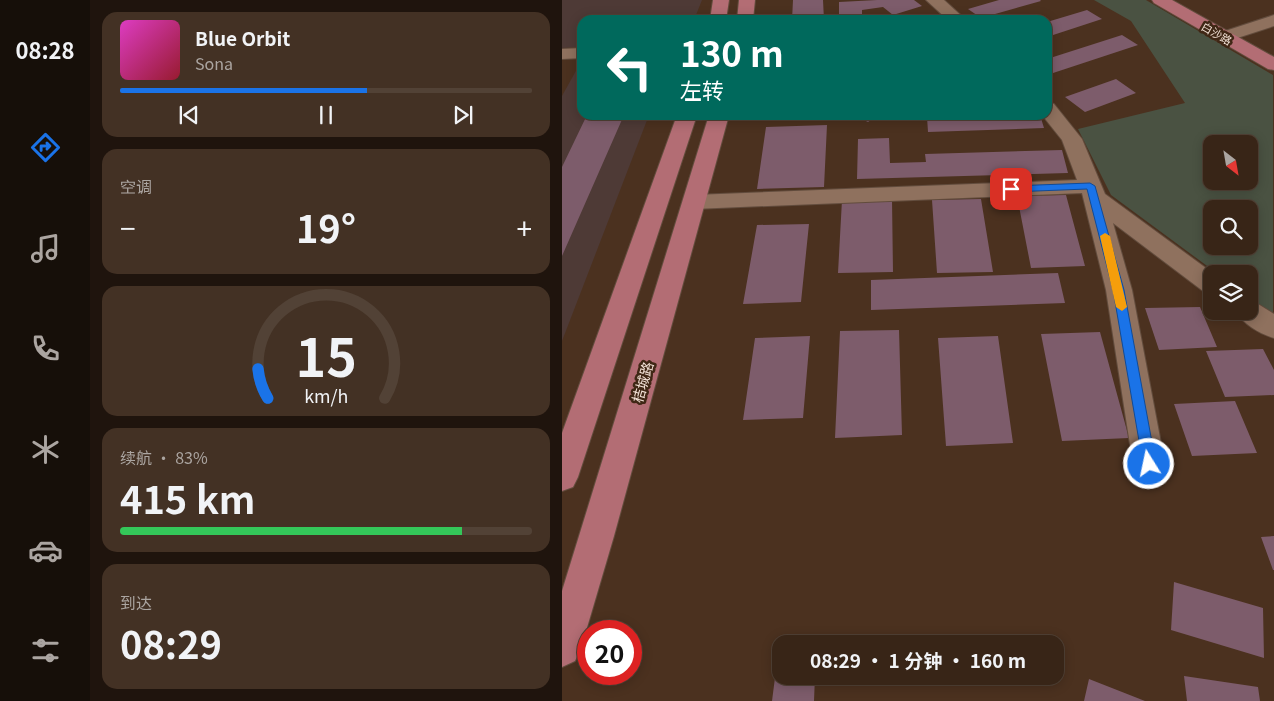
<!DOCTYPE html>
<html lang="zh">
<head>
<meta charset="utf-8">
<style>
	:root { --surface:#382517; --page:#433124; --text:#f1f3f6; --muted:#aba5a1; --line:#524236; --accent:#1a73e8 }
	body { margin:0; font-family:Georgia,"Noto Sans SC",serif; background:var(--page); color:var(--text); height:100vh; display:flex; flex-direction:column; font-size:19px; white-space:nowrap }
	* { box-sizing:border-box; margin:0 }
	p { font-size:16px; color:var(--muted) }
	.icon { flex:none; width:28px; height:28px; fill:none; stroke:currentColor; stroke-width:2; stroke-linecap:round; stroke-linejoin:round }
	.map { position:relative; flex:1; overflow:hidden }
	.panel { display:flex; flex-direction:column; gap:12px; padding:12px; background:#1f140d; width:472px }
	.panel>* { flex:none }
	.top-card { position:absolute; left:15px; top:15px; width:475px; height:105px; border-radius:15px; box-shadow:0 2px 12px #0003,0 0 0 1px var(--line); background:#00695c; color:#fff; overflow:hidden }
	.needle { width:32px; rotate:149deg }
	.buttons { position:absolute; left:641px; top:135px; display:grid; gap:10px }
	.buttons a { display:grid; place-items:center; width:55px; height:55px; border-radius:10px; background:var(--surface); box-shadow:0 2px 12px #0003,0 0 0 1px var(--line); font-size:25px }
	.speed { position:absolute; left:15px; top:620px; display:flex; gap:10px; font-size:25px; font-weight:700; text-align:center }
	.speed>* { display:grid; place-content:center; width:65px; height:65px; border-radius:50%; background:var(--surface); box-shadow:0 2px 12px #0003,0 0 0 1px var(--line); line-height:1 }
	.speed .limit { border:8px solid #d22; background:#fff; color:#111 }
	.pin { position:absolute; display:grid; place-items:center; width:42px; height:42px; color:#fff; margin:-21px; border-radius:10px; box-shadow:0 2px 8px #0006 }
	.me { position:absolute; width:55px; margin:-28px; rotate:350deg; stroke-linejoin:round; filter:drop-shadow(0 0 4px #0008) }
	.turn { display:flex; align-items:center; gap:18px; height:105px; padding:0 20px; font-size:22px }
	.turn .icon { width:65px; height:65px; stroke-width:2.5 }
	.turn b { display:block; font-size:35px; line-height:42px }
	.big { font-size:38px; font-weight:700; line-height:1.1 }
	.panel .tile { flex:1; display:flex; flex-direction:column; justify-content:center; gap:8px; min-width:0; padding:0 18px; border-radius:15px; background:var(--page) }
	.panel .dial { align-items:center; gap:0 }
	.dial svg { height:130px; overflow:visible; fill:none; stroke:var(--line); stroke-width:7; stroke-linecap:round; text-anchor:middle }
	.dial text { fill:var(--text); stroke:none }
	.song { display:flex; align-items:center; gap:15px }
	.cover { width:60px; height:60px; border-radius:8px; background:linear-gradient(135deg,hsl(310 70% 55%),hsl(350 70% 35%)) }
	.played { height:5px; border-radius:2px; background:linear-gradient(90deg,var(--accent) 60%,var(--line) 60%) }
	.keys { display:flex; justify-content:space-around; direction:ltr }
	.heat { display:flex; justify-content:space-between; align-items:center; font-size:28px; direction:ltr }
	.charge { height:8px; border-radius:4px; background:linear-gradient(90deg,#34c759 83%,var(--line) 0) }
	.trip { position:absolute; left:210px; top:635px; width:292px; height:50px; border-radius:15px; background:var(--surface); box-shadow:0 2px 12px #0003,0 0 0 1px var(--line); font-weight:700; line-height:50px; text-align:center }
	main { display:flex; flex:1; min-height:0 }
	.tabs { display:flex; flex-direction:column; width:90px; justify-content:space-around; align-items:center; background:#160f09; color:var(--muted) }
	.tabs .icon { width:35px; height:35px }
	.tabs .current { color:var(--accent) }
	.tabs b { font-size:22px; color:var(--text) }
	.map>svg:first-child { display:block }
	.commercial { fill:#4e3a36 }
	.green { fill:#4a5242; fill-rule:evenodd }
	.building { fill:#7d5c6b }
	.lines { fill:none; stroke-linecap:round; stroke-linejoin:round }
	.minor-casing { stroke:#624c3d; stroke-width:2 }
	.major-casing { stroke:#624c3d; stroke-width:2 }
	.minor { fill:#8f715e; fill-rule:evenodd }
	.major { fill:#b36d74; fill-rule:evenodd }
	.route { fill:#1a73e8; stroke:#114b97 }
	.slow { fill:#f59e0b }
	.labels { text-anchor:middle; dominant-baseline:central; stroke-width:5; stroke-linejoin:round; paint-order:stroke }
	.far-street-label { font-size:11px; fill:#f2e1d6; stroke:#402715 }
	.street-label { font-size:14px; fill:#f2e1d6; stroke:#402715 }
</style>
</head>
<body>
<main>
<nav class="tabs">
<b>08:28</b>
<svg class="icon current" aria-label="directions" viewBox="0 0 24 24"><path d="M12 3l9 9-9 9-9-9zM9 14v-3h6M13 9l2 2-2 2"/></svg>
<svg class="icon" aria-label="music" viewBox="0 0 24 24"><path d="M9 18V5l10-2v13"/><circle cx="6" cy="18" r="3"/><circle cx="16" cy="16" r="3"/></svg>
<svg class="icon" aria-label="phone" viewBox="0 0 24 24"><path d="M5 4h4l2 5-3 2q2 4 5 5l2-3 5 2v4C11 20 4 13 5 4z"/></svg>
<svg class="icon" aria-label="climate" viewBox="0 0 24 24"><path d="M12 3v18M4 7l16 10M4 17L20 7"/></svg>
<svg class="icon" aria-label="car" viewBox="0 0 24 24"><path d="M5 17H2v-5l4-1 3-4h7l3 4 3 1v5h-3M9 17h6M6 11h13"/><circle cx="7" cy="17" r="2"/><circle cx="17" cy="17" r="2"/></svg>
<svg class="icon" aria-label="filters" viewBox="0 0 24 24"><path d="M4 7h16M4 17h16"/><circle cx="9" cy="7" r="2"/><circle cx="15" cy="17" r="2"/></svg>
</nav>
<section class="panel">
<div class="tile">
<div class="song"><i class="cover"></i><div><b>Blue Orbit</b><p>Sona</p></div></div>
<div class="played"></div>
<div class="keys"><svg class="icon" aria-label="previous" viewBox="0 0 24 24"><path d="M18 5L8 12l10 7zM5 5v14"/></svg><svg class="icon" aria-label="pause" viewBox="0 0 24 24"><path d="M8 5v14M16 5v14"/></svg><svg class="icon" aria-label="next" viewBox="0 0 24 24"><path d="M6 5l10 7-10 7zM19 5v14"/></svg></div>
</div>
<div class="tile"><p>空调</p>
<div class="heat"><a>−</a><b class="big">19°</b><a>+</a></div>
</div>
<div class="tile dial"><svg viewBox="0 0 100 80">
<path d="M14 69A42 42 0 1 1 86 69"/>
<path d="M14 69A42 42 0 0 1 8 51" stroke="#1a73e8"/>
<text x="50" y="56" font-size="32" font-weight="700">15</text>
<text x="50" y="72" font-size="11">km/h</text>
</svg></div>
<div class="tile"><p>续航 · 83%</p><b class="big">415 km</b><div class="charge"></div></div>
<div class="tile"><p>到达</p><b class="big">08:29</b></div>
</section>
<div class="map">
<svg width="712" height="701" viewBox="0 0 712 701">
	<rect width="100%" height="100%" fill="#4b311f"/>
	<path class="commercial" d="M0,0h140l-8,20h-112v27l-20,1z
		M20,60v55h67l-87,226v-245z"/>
	<path class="green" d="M532,0h52l127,75v240l-23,-18v-23h-32l-107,-79 -33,-66 107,-26 -54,-82zM650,144h38v37h-38zM650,209h38v37h-38z"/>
	<path class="building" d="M231,0h30l1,20h-32z
		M315,0h37l8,6 -29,9 -10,-8 -21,3v8l-23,1v-17z
		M437,0h41l1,1 -60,17 -13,-9z
		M525,10l15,9 -55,18v-15z
		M560,35l16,10 -91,30v-16z
		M554,79l20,14 -51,19 -20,-15z
		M25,115h37l-62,141v-89z
		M291,115h25l-10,7z
		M478,115l4,13 -116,4 -1,-15z
		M265,125l-3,62 -67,2 9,-62z
		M327,138l1,25 36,-1 -1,-8 137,-4 6,23 -211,6 1,-40z
		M504,195l19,71 -54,2 -14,-72z
		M330,199l1,73 -55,1 4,-73z
		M419,199l12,73 -56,1 -5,-73z
		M247,224l-8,78 -58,2 14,-79z
		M496,273l7,30 -194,7v-30z
		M638,307l17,40 -58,3 -14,-42z
		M337,330l3,105 -67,3 5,-107z
		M538,332l29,106 -67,3 -21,-107z
		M248,336l-7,82 -60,2 12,-82z
		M436,336l15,107 -67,3 -8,-108z
		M701,349l11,21v25l-49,2 -19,-46z
		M673,401l22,52 -65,3 -18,-52z
		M712,536v34h-1l-12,-33z
		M612,582l89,26 1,50 -93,-28z
		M215,662h4v14h34l-1,25h-42z
		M622,676l74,11 2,14h-73z
		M527,679l56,22h-61z"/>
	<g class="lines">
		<g class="minor-casing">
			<path id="minor" d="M364,0h18l22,20h-18z
				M712,15v11l-49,16 -6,-1 -3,-4 3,-4z
				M20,48v10l-20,1v-10z
				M485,102l7,2 28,35 23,55 109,80h-2v20l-9,-3 -90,-68 19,67 33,174 -5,10 -11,4 -11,-4 -5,-10 -27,-174 -24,-97 -388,16 -8,-2 -3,-5 3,-5 8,-2 383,-15 -15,-40 -20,-25h5z
				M688,301l8,3 16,10v24c-14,-4 -31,-14 -38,-27h14z"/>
		</g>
		<g class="major-casing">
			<path id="major" d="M151,0h16l-3,20h-16z
				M177,0h16l-2,20h-16z
				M590,0h20l102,57v13l-6,-1 -114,-66z
				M115,115h20l-119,362 -5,10 -11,4v-58z
				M147,115h20l-115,421 -33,112 -6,13 -13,6v-76z"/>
		</g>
		<use href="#minor" class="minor"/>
		<use href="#major" class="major"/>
	</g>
	<path class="route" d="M528,183l5,3 29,104 32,174 -2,4 -5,1 -4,-1 -2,-4 -30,-174 -26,-101 -76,3 -4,-3 4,-3z"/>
	<path class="slow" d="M543,233l5,3 17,71 -5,4 -6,-4 -16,-71z"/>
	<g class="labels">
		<g class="far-street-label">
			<text transform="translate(655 33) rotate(30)">白沙路</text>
		</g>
		<g class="street-label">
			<text transform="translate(80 382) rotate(-74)">桔城路</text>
		</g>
	</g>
</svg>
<div class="buttons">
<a><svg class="needle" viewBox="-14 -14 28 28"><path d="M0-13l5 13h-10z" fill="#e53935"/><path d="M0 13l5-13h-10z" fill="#aba5a1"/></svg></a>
<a><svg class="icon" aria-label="search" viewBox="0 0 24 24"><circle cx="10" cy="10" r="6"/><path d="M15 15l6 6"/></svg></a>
<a><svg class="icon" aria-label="layers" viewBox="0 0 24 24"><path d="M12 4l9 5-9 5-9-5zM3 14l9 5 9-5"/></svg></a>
</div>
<div class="speed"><div class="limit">20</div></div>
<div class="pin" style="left:449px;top:189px;background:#d93025"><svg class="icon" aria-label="arrive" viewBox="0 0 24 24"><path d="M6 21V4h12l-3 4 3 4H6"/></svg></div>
<svg class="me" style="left:587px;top:464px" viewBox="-20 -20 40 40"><circle r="17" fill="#1a73e8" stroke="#fff" stroke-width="3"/><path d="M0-11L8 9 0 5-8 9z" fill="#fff"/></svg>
<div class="trip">08:29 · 1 分钟 · 160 m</div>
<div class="top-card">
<div class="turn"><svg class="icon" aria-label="left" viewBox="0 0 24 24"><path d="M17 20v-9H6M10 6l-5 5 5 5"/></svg><div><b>130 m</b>左转</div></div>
</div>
</div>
</main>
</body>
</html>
